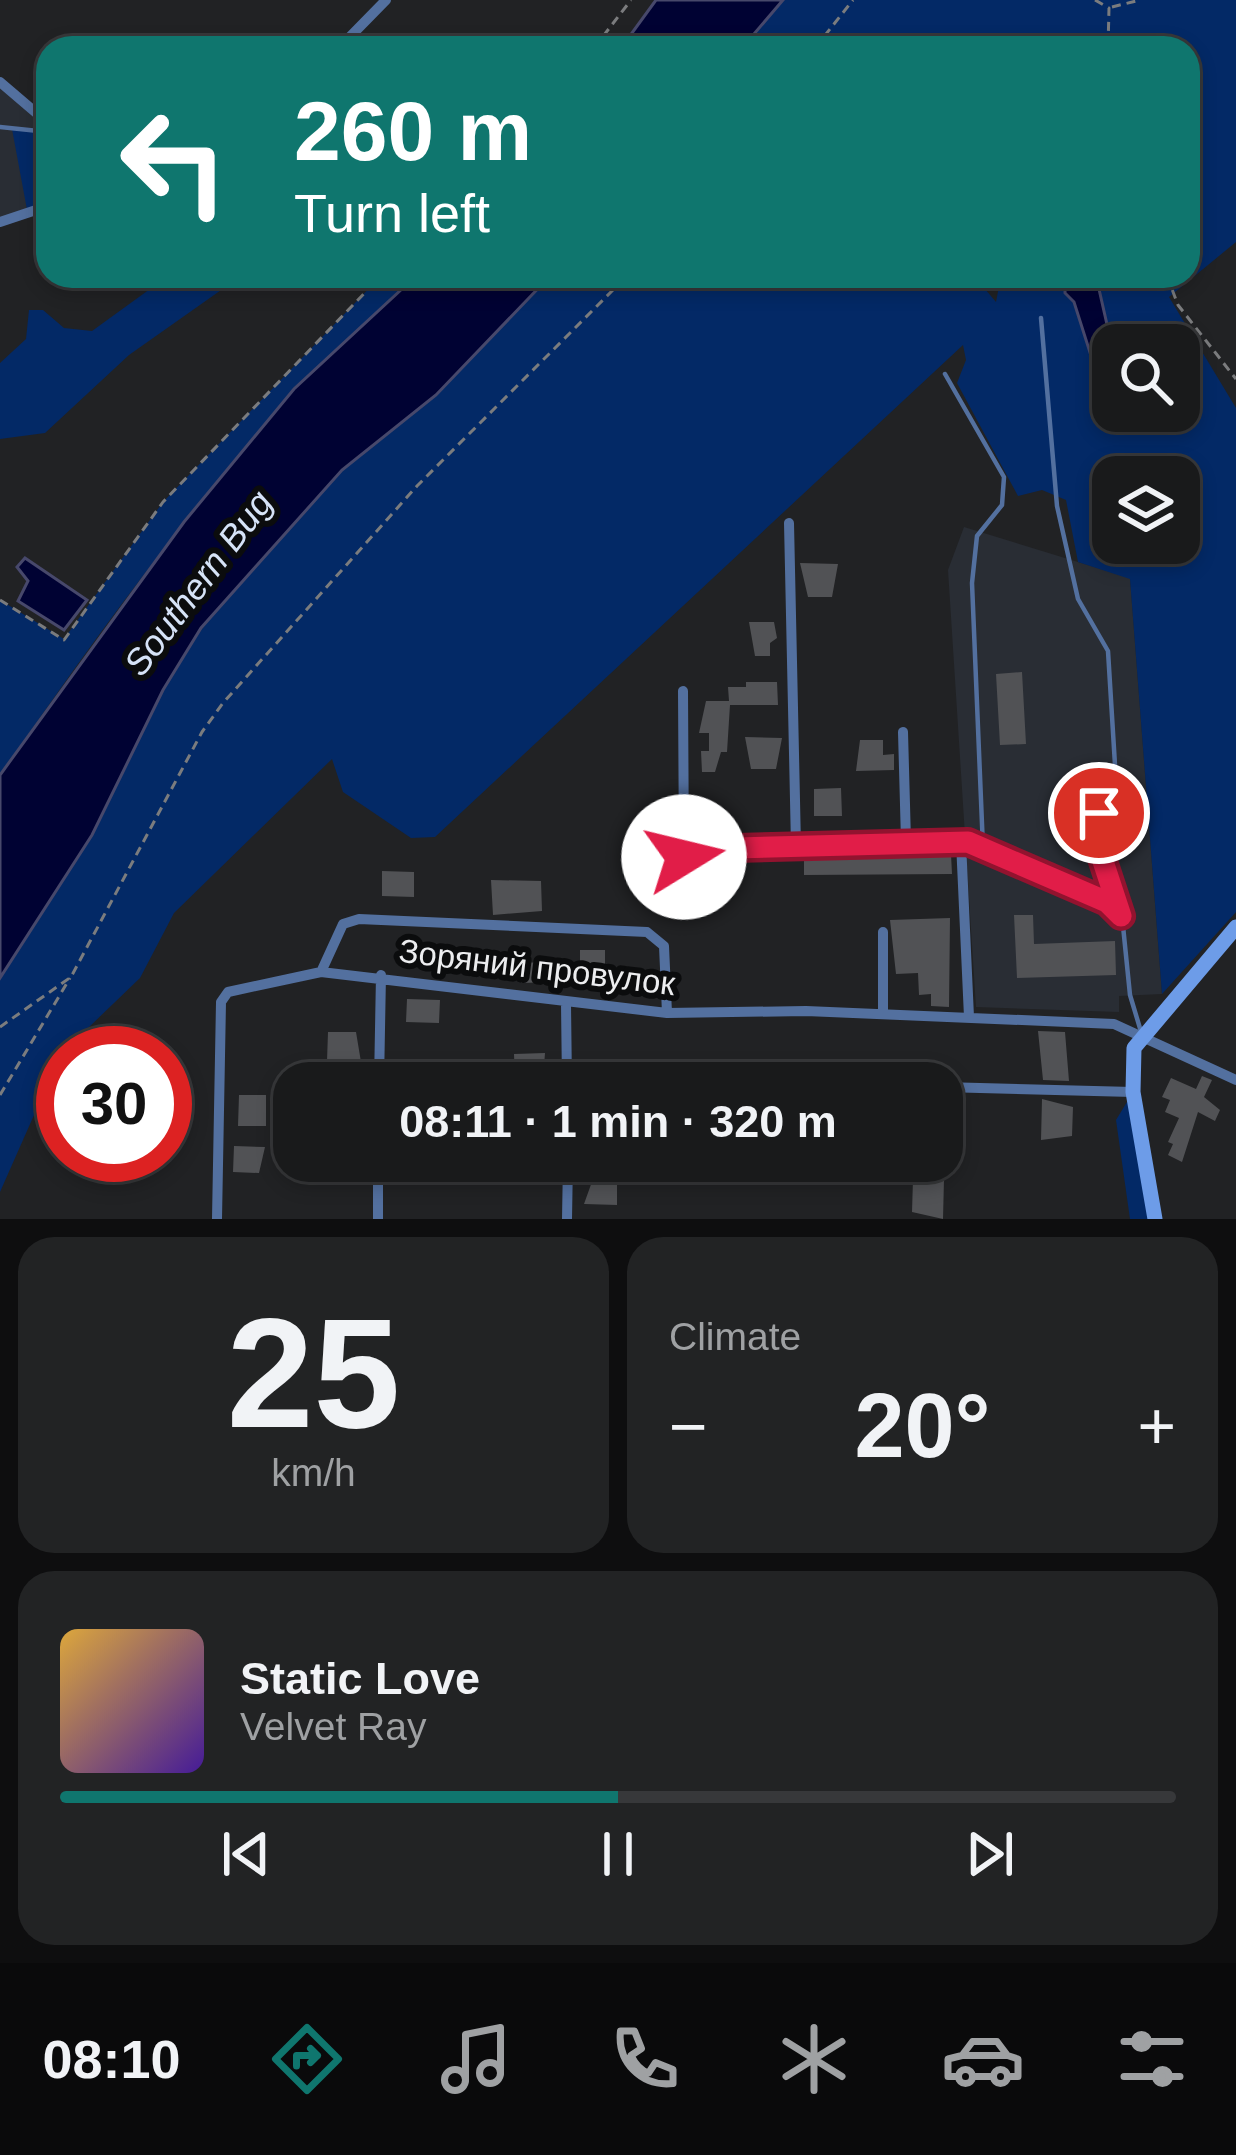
<!DOCTYPE html>
<html lang="en">
<head>
<meta charset="utf-8">
<style>
	:root { --surface:#191a1b; --page:#222324; --text:#f1f3f6; --muted:#9fa1a3; --line:#37383a; --accent:#0f766e }
	body { margin:0; font-family:Helvetica,sans-serif; background:var(--page); color:var(--text); height:100vh; display:flex; flex-direction:column; font-size:45px; white-space:nowrap }
	* { box-sizing:border-box; margin:0 }
	p { font-size:39px; color:var(--muted) }
	.icon { flex:none; width:66px; height:66px; fill:none; stroke:currentColor; stroke-width:2; stroke-linecap:round; stroke-linejoin:round }
	.map { position:relative; height:1219px; overflow:hidden }
	.side { display:flex; flex-direction:column; gap:18px; padding:18px; background:#0e0e0f; flex:1 }
	.side>* { flex:none }
	.banner { position:absolute; left:36px; top:36px; width:1164px; height:252px; border-radius:36px; box-shadow:0 6px 18px #0003,0 0 0 3px var(--line); background:#0f766e; color:#fff; overflow:hidden }
	.controls { position:absolute; left:1092px; top:324px; display:grid; gap:24px }
	.controls a { display:grid; place-items:center; width:108px; height:108px; border-radius:24px; background:var(--surface); box-shadow:0 6px 18px #0003,0 0 0 3px var(--line); font-size:60px }
	.speed { position:absolute; left:36px; top:1026px; display:flex; gap:24px; font-size:60px; font-weight:700; text-align:center }
	.speed>* { display:grid; place-content:center; width:156px; height:156px; border-radius:50%; background:var(--surface); box-shadow:0 6px 18px #0003,0 0 0 3px var(--line); line-height:1 }
	.speed .limit { border:18px solid #d22; background:#fff; color:#111 }
	.pin { position:absolute; display:grid; place-items:center; width:102px; height:102px; color:#fff; margin:-51px; border:6px solid #fff; border-radius:50%; box-shadow:0 3px 12px #0007 }
	.me { position:absolute; width:132px; margin:-66px; rotate:81deg; stroke-linejoin:round; filter:drop-shadow(0 0 9px #0008) }
	.turn { display:flex; align-items:center; gap:42px; height:252px; padding:0 60px; font-size:54px }
	.turn .icon { width:156px; height:156px; stroke-width:2.5 }
	.turn b { display:block; font-size:84px; line-height:102px }
	.big { font-size:90px; font-weight:600; line-height:1.1 }
	.side .widget { flex:1; display:flex; flex-direction:column; justify-content:center; gap:18px; min-width:0; padding:0 42px; border-radius:36px; background:var(--page) }
	.side .dial { align-items:center; gap:0 }
	.dial b { font-size:156px; line-height:1 }
	.song { display:flex; align-items:center; gap:36px }
	.cover { width:144px; height:144px; border-radius:18px; background:linear-gradient(135deg,hsl(40 70% 55%),hsl(260 70% 35%)) }
	.played { height:12px; border-radius:6px; background:linear-gradient(90deg,var(--accent) 50%,var(--line) 50%) }
	.keys { display:flex; justify-content:space-around; direction:ltr }
	.heat { display:flex; justify-content:space-between; align-items:center; font-size:66px; direction:ltr }
	.side .tiles { flex:1; display:grid; gap:18px; grid-template-columns:1fr 1fr }
	.widget:last-child { grid-column:span 2 }
	.trip { position:absolute; left:273px; top:1062px; width:690px; height:120px; border-radius:36px; background:var(--surface); box-shadow:0 6px 18px #0003,0 0 0 3px var(--line); font-weight:600; line-height:120px; text-align:center }
	.tabs { display:flex; height:192px; justify-content:space-around; align-items:center; background:#0a0a0b; color:var(--muted) }
	.tabs .icon { width:84px; height:84px }
	.tabs .on { color:var(--accent) }
	.tabs b { font-size:54px; color:var(--text) }
	.map>svg:first-child { display:block }
	.built { fill:#292d34 }
	.green { fill:#032966; fill-rule:evenodd }
	.water { fill:#000233; stroke:#47486b; stroke-width:3 }
	.building { fill:#515255 }
	.lines { fill:none; stroke-linecap:round; stroke-linejoin:round }
	.path { stroke:#7b7c7e; stroke-width:3; stroke-dasharray:9 6; stroke-linecap:butt }
	.lane { stroke:#53709f; stroke-width:4.5 }
	.street { stroke:#53709f; stroke-width:10 }
	.secondary { stroke:#6d9ce8; stroke-width:15 }
	.route-casing { stroke:#92132f; stroke-width:30 }
	.route { stroke:#e11d48; stroke-width:21 }
	.labels { text-anchor:middle; dominant-baseline:central; stroke-width:12; stroke-linejoin:round; paint-order:stroke }
	.street-label { font-size:33px; fill:#ecedef; stroke:#0b0c0d }
	.water-label { font-size:36px; font-style:italic; fill:#d6e3f7; stroke:#0b0c0d }
</style>
</head>
<body>
<div class="map">
<svg width="1236" height="1219" viewBox="0 0 1236 1219">
	<rect width="100%" height="100%" fill="#212224"/>
	<path class="built" d="M0,82l48,41 -20,92 -28,7z
		M964,527l166,51 32,416 -43,2v16l-143,-5 -28,-437z"/>
	<path class="green" d="M783,0h453v242l-67,55 67,111v504l-74,82 -32,-415 -52,-17 -12,-62 -24,-10 -24,6 -61,-113 9,-23 -3,-15 -528,492 -24,1 -68,-46 -11,-33 -158,154 -34,65 -79,76 -61,138v-214l92,-143 85,-172 45,-61 120,-132 94,-75 114,-119h424l22,26 5,-26h64v17l9,9 26,82 13,12v15h66v-66h-66v6l-17,-75h92v-228h-446zM1113,477h66v66h-66z
		M12,129l36,3v74l-20,9z
		M168,276h73l-112,79 -84,78 -45,6v-76l26,-24 3,-29h14l21,18 28,3z
		M381,276h35c-164,143 -293,321 -416,499v-175l64,39 99,-137z
		M1133,1092l22,127h-25l-14,-99z"/>
	<path class="water" d="M656,0h127l-41,48h-121z
		M416,276h134l-114,119 -94,75 -141,158 -38,62 -71,145 -92,143v-203l184,-253 110,-133z
		M1065,276h31l17,75v45l-13,-12 -26,-82 -9,-9z
		M25,558l62,42 -23,30 -46,-29 10,-20 -11,-14z"/>
	<path class="building" d="M800,563l38,1 -6,33h-24z
		M749,622h25l3,16 -7,5v13h-15z
		M1022,672l4,72 -26,1 -4,-71z
		M746,682h31l1,23h-48l-3,47h-6l-6,20h-13l-1,-21h8v-18h-10l7,-32h23l-1,-14h18z
		M745,737l37,1 -6,31h-25z
		M860,740h23v15l11,-1v16l-38,1z
		M841,788l1,28h-28v-27z
		M1130,814l2,30 -25,2 2,-31z
		M639,824l33,3v20h-16v13h-17z
		M951,854l1,20 -148,1v-19z
		M382,871l32,1v25l-32,-1z
		M491,880l50,1 1,30 -49,4z
		M1014,915h19l1,29 81,-3 1,34 -99,3z
		M950,918l-1,89 -18,-1v-12l-12,1 -1,-22 -22,1 -6,-54z
		M580,950h25v37h-25z
		M552,962l1,20 -32,1v-8l-7,1v-13z
		M407,999l33,1 -1,23 -33,-1z
		M1038,1031l27,1 4,49 -26,-1z
		M328,1032h28l5,30 -34,-1z
		M545,1053l-2,27 -28,1 -1,-27z
		M1202,1076l10,4 -8,17 16,13 -5,11 -17,-9 -16,50 -14,-7 5,-11 -5,-2 11,-24 -14,-6 5,-12 -8,-3 9,-19 25,11z
		M239,1095h27v31h-28z
		M1042,1099l31,8 -1,29 -31,4z
		M234,1146l31,1 -6,26 -26,-1z
		M594,1176h23v29l-33,-1z
		M913,1179h31l-1,40 -31,-7z"/>
	<g class="lines">
		<path class="path" d="M1095,0l14,8 -1,40
			M1112,7l28,-7
			M594,48l37,-48
			M815,48l38,-48
			M1167,276l11,29 58,74
			M0,600l64,40 99,-138 218,-226
			M0,1027l71,-50 131,-245 21,-29 194,-217 210,-210
			M0,1095l70,-117"/>
		<path class="lane" d="M0,127l48,5
			M1041,318l16,188 21,93 30,52 7,114 -19,75 26,76
			M945,374l59,103 -2,28 -25,31 -5,47 11,265
			M961,842l146,60 15,14 8,79 12,40"/>
		<path class="street" d="M339,48l47,-48
			M0,82l48,41
			M0,222l48,-16
			M789,523l7,323
			M683,691l1,166 52,-9 225,-6 8,175
			M903,732l3,109
			M883,932v82
			M321,972l22,-48 16,-5 288,13 17,14 3,67
			M566,1004l1,79
			M679,1080l110,3
			M379,1083l2,-108
			M942,1087l191,5
			M217,1219l4,-217 7,-10 93,-20 346,41 139,-2 308,13 122,56
			M378,1219v-58
			M567,1219l1,-58"/>
		<path class="secondary" d="M1155,1219l-22,-127 1,-44 102,-121"/>
	</g>
	<g class="lines">
		<g class="route-casing">
			<path id="route" d="M684,857l52,-9 232,-6 139,60 14,14 -25,-76 3,-27"/>
		</g>
		<use href="#route" class="route"/>
	</g>
	<g class="labels">
		<g class="street-label">
			<text transform="translate(537 967) rotate(7)">Зоряний провулок</text>
		</g>
		<g class="water-label">
			<text transform="translate(198 583) rotate(-53)">Southern Bug</text>
		</g>
	</g>
</svg>
<div class="controls">
<a><svg class="icon" aria-label="search" viewBox="0 0 24 24"><circle cx="10" cy="10" r="6"/><path d="M15 15l6 6"/></svg></a>
<a><svg class="icon" aria-label="layers" viewBox="0 0 24 24"><path d="M12 4l9 5-9 5-9-5zM3 14l9 5 9-5"/></svg></a>
</div>
<div class="speed"><div class="limit">30</div></div>
<div class="pin" style="left:1099px;top:813px;background:#d93025"><svg class="icon" aria-label="arrive" viewBox="0 0 24 24"><path d="M6 21V4h12l-3 4 3 4H6"/></svg></div>
<svg class="me" style="left:684px;top:857px" viewBox="-20 -20 40 40"><circle r="19" fill="#fff"/><path d="M0-13L10 11 0 6-10 11z" fill="#e11d48"/></svg>
<div class="trip">08:11 · 1 min · 320 m</div>
<div class="banner">
<div class="turn"><svg class="icon" aria-label="left" viewBox="0 0 24 24"><path d="M17 20v-9H6M10 6l-5 5 5 5"/></svg><div><b>260 m</b>Turn left</div></div>
</div>
</div>
<section class="side">
<div class="tiles">
<div class="widget dial"><b>25</b><p>km/h</p></div>
<div class="widget"><p>Climate</p>
<div class="heat"><a>−</a><b class="big">20°</b><a>+</a></div>
</div>
<div class="widget">
<div class="song"><i class="cover"></i><div><b>Static Love</b><p>Velvet Ray</p></div></div>
<div class="played"></div>
<div class="keys"><svg class="icon" aria-label="previous" viewBox="0 0 24 24"><path d="M18 5L8 12l10 7zM5 5v14"/></svg><svg class="icon" aria-label="pause" viewBox="0 0 24 24"><path d="M8 5v14M16 5v14"/></svg><svg class="icon" aria-label="next" viewBox="0 0 24 24"><path d="M6 5l10 7-10 7zM19 5v14"/></svg></div>
</div>
</div>
</section>
<nav class="tabs">
<b>08:10</b>
<svg class="icon on" aria-label="directions" viewBox="0 0 24 24"><path d="M12 3l9 9-9 9-9-9zM9 14v-3h6M13 9l2 2-2 2"/></svg>
<svg class="icon" aria-label="music" viewBox="0 0 24 24"><path d="M9 18V5l10-2v13"/><circle cx="6" cy="18" r="3"/><circle cx="16" cy="16" r="3"/></svg>
<svg class="icon" aria-label="phone" viewBox="0 0 24 24"><path d="M5 4h4l2 5-3 2q2 4 5 5l2-3 5 2v4C11 20 4 13 5 4z"/></svg>
<svg class="icon" aria-label="climate" viewBox="0 0 24 24"><path d="M12 3v18M4 7l16 10M4 17L20 7"/></svg>
<svg class="icon" aria-label="car" viewBox="0 0 24 24"><path d="M5 17H2v-5l4-1 3-4h7l3 4 3 1v5h-3M9 17h6M6 11h13"/><circle cx="7" cy="17" r="2"/><circle cx="17" cy="17" r="2"/></svg>
<svg class="icon" aria-label="filters" viewBox="0 0 24 24"><path d="M4 7h16M4 17h16"/><circle cx="9" cy="7" r="2"/><circle cx="15" cy="17" r="2"/></svg>
</nav>
</body>
</html>
